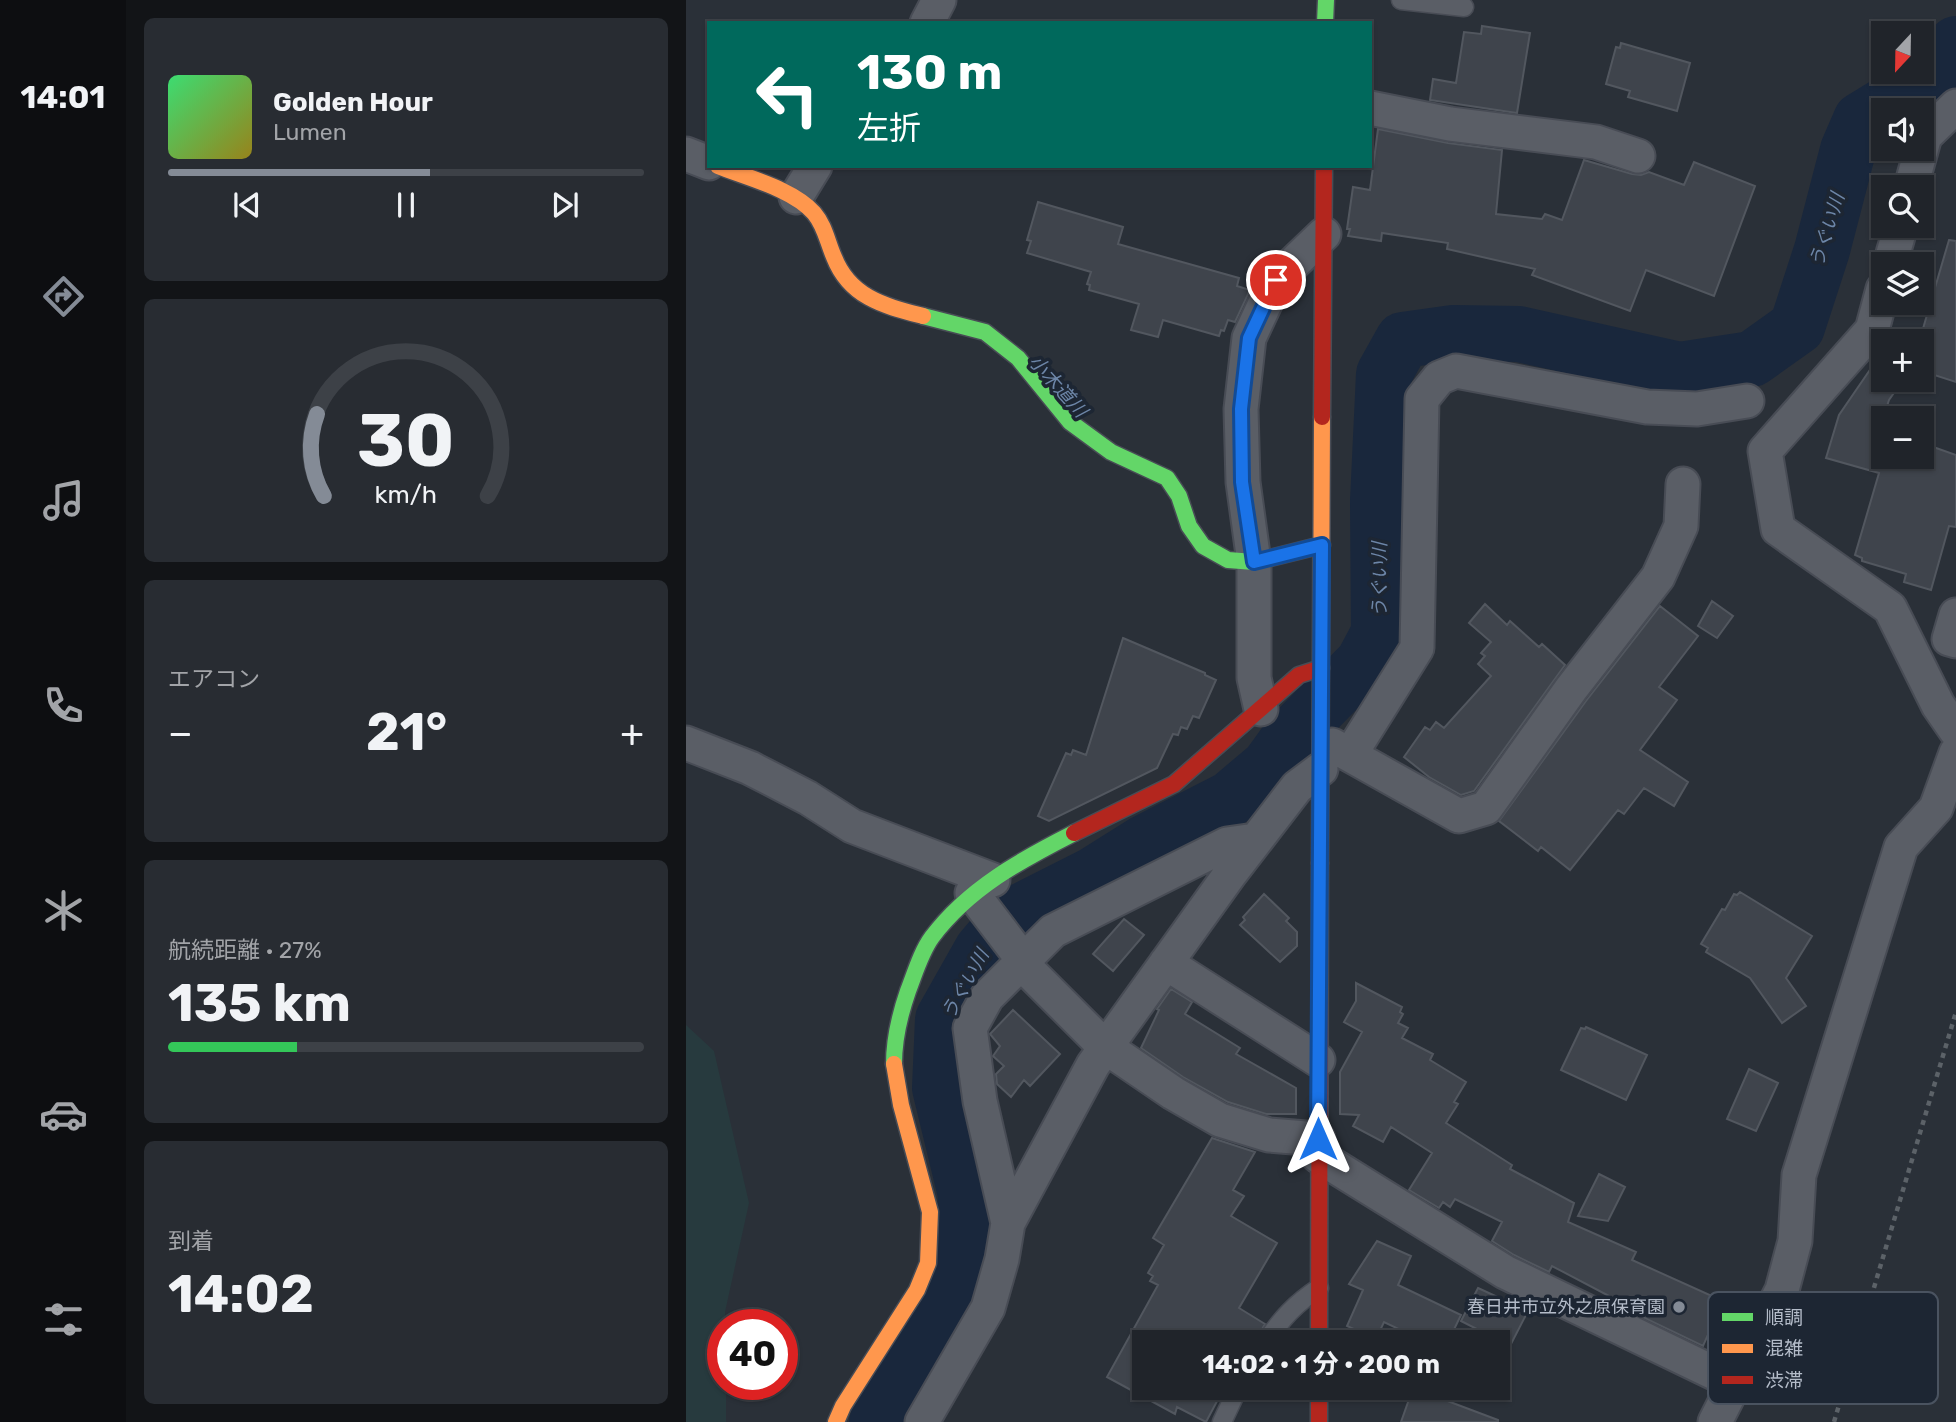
<!DOCTYPE html>
<html lang="ja">
<head>
<meta charset="utf-8">
<style>
	:root { --surface:#20242a; --page:#282c32; --text:#f1f3f6; --muted:#a2a4a8; --line:#3d4147; --accent:#848b96 }
	body { margin:0; font-family:Rubik,"Noto Sans JP",sans-serif; background:var(--page); color:var(--text); height:100vh; display:flex; flex-direction:column; font-size:26px; white-space:nowrap }
	* { box-sizing:border-box; margin:0 }
	p { font-size:23px; color:var(--muted) }
	.icon { flex:none; width:38px; height:38px; fill:none; stroke:currentColor; stroke-width:2; stroke-linecap:round; stroke-linejoin:round }
	.map { position:relative; flex:1; overflow:hidden }
	.panel { display:flex; flex-direction:column; gap:18px; padding:18px; background:#121417; width:560px }
	.panel>* { flex:none }
	.top-card { position:absolute; left:21px; top:21px; width:665px; height:147px; border-radius:0px; box-shadow:0 2px 5px #0004,0 0 0 2px var(--line); background:#00695c; color:#fff; overflow:hidden }
	.needle { width:46px; rotate:202deg }
	.fabs { position:absolute; left:1185px; top:21px; display:grid; gap:14px }
	.fabs a { display:grid; place-items:center; width:63px; height:63px; border-radius:0px; background:var(--surface); box-shadow:0 2px 5px #0004,0 0 0 2px var(--line); font-size:35px }
	.speed { position:absolute; left:21px; top:1309px; display:flex; gap:14px; font-size:35px; font-weight:700; text-align:center }
	.speed>* { display:grid; place-content:center; width:91px; height:91px; border-radius:50%; background:var(--surface); box-shadow:0 2px 5px #0004,0 0 0 2px var(--line); line-height:1 }
	.speed .limit { border:10px solid #d22; background:#fff; color:#111 }
	.pin { position:absolute; display:grid; place-items:center; width:60px; height:60px; color:#fff; margin:-30px; border:4px solid #fff; border-radius:50%; box-shadow:0 2px 7px #0007 }
	.me { position:absolute; width:77px; margin:-38px; rotate:0deg; stroke-linejoin:round; filter:drop-shadow(0 0 5px #0008) }
	.turn { display:flex; align-items:center; gap:24px; height:147px; padding:0 35px; font-size:32px }
	.turn .icon { width:91px; height:91px; stroke-width:2.5 }
	.turn b { display:block; font-size:49px; line-height:60px }
	.big { font-size:52px; font-weight:700; line-height:1.1 }
	.panel .widget { flex:1; display:flex; flex-direction:column; justify-content:center; gap:10px; min-width:0; padding:0 24px; border-radius:10px; background:var(--page) }
	.panel .dial { align-items:center; gap:0 }
	.dial svg { height:182px; overflow:visible; fill:none; stroke:var(--line); stroke-width:7; stroke-linecap:round; text-anchor:middle }
	.dial text { fill:var(--text); stroke:none }
	.song { display:flex; align-items:center; gap:21px }
	.cover { width:84px; height:84px; border-radius:10px; background:linear-gradient(135deg,hsl(140 70% 55%),hsl(50 70% 35%)) }
	.played { height:7px; border-radius:4px; background:linear-gradient(90deg,var(--accent) 55%,var(--line) 55%) }
	.keys { display:flex; justify-content:space-around; direction:ltr }
	.heat { display:flex; justify-content:space-between; align-items:center; font-size:38px; direction:ltr }
	.charge { height:10px; border-radius:5px; background:linear-gradient(90deg,#34c759 27%,var(--line) 0) }
	.trip { position:absolute; left:446px; top:1330px; width:378px; height:70px; border-radius:0px; background:var(--surface); box-shadow:0 2px 5px #0004,0 0 0 2px var(--line); font-weight:700; line-height:70px; text-align:center }
	main { display:flex; flex:1; min-height:0 }
	.menu { display:flex; flex-direction:column; width:126px; justify-content:space-around; align-items:center; background:#0d0e11; color:var(--muted) }
	.menu .icon { width:49px; height:49px }
	.menu .current { color:var(--accent) }
	.menu b { font-size:32px; color:var(--text) }
	.map>svg:first-child { display:block }
	.green { fill:#273a3e }
	.lines { fill:none; stroke-linecap:round; stroke-linejoin:round }
	.river { stroke:#19273c; stroke-width:56 }
	.building { fill:#3f444c; stroke:#52575f; stroke-width:2 }
	.lane-casing { stroke:#484c55; stroke-width:21 }
	.street-casing { stroke:#484c55; stroke-width:37 }
	.fast-casing { stroke:#484c55; stroke-width:19 }
	.slow-casing { stroke:#484c55; stroke-width:19 }
	.jam-casing { stroke:#484c55; stroke-width:19 }
	.path { stroke:#5c6268; stroke-width:4.5; stroke-dasharray:5 5; stroke-linecap:butt }
	.lane { stroke:#5a5e66; stroke-width:18 }
	.street { stroke:#5a5e66; stroke-width:33 }
	.fast { stroke:#63d668; stroke-width:16 }
	.slow { stroke:#ff974d; stroke-width:16 }
	.jam { stroke:#b3261e; stroke-width:16 }
	.route-casing { stroke:#114b97; stroke-width:18 }
	.route { stroke:#1a73e8; stroke-width:12 }
	.poi-dot { fill:#848b96; stroke:#1d2633; stroke-width:2.5 }
	.labels { text-anchor:middle; dominant-baseline:central; stroke-width:7; stroke-linejoin:round; paint-order:stroke }
	.poi-label { font-size:18px; fill:#b4bcc9; stroke:#1d2633; text-anchor:end }
	.water-label { font-size:19px; font-style:italic; fill:#6d86a8; stroke:#1d2633 }
	.key { fill:#1d2633; stroke:#4a5360; stroke-width:2 }
	.key-label { font-size:19px; fill:#b4bcc9 }
</style>
</head>
<body>
<main>
<nav class="menu">
<b>14:01</b>
<svg class="icon current" aria-label="directions" viewBox="0 0 24 24"><path d="M12 3l9 9-9 9-9-9zM9 14v-3h6M13 9l2 2-2 2"/></svg>
<svg class="icon" aria-label="music" viewBox="0 0 24 24"><path d="M9 18V5l10-2v13"/><circle cx="6" cy="18" r="3"/><circle cx="16" cy="16" r="3"/></svg>
<svg class="icon" aria-label="phone" viewBox="0 0 24 24"><path d="M5 4h4l2 5-3 2q2 4 5 5l2-3 5 2v4C11 20 4 13 5 4z"/></svg>
<svg class="icon" aria-label="climate" viewBox="0 0 24 24"><path d="M12 3v18M4 7l16 10M4 17L20 7"/></svg>
<svg class="icon" aria-label="car" viewBox="0 0 24 24"><path d="M5 17H2v-5l4-1 3-4h7l3 4 3 1v5h-3M9 17h6M6 11h13"/><circle cx="7" cy="17" r="2"/><circle cx="17" cy="17" r="2"/></svg>
<svg class="icon" aria-label="filters" viewBox="0 0 24 24"><path d="M4 7h16M4 17h16"/><circle cx="9" cy="7" r="2"/><circle cx="15" cy="17" r="2"/></svg>
</nav>
<section class="panel">
<div class="widget">
<div class="song"><i class="cover"></i><div><b>Golden Hour</b><p>Lumen</p></div></div>
<div class="played"></div>
<div class="keys"><svg class="icon" aria-label="previous" viewBox="0 0 24 24"><path d="M18 5L8 12l10 7zM5 5v14"/></svg><svg class="icon" aria-label="pause" viewBox="0 0 24 24"><path d="M8 5v14M16 5v14"/></svg><svg class="icon" aria-label="next" viewBox="0 0 24 24"><path d="M6 5l10 7-10 7zM19 5v14"/></svg></div>
</div>
<div class="widget dial"><svg viewBox="0 0 100 80">
<path d="M14 69A42 42 0 1 1 86 69"/>
<path d="M14 69A42 42 0 0 1 11 33" stroke="#848b96"/>
<text x="50" y="56" font-size="32" font-weight="700">30</text>
<text x="50" y="72" font-size="11">km/h</text>
</svg></div>
<div class="widget"><p>エアコン</p>
<div class="heat"><a>−</a><b class="big">21°</b><a>+</a></div>
</div>
<div class="widget"><p>航続距離 · 27%</p><b class="big">135 km</b><div class="charge"></div></div>
<div class="widget"><p>到着</p><b class="big">14:02</b></div>
</section>
<div class="map">
<svg width="1270" height="1422" viewBox="0 0 1270 1422">
	<rect width="100%" height="100%" fill="#2a3038"/>
	<path class="green" d="M0,1025l28,26 35,152 -24,109v13h-2v59h3v38h-40z"/>
	<g class="lines">
		<path class="river" d="M191,1422l84,-144 5,-83 -26,-107 3,-69 39,-69 28,-33 83,-42 51,-32 86,-44 39,-33 21,-29 73,-74 16,-30 -1,-132 6,-127 19,-34 50,-7 66,1 161,36 72,-11 45,-32 25,-77 26,-100 13,-30 77,-47 18,-29"/>
	</g>
	<path class="building" d="M796,26l48,7 -13,80 -87,-13 3,-21 23,4 8,-51 17,2z
		M935,43l69,20 -13,48 -49,-14 2,-6 -24,-7 10,-37 4,1z
		M692,129l70,14 54,7 -6,64 46,5 3,-5 17,6 22,-60 48,14 9,1 8,-3 35,13 10,-23 61,24 -41,110 -68,-26 -16,41 -98,-36 3,-6 -88,-20 1,-6 -66,-10 -1,8 -33,-5 2,-7h-3l6,-42 17,3z
		M352,202l85,25 -5,17 121,34 -2,8 13,4 -15,32 -7,-2 -4,11 -3,-1 -2,6 -56,-16 -5,17 -27,-7 8,-26 -50,-14 1,-5 -3,-1 4,-12 -64,-19 4,-12 -4,-1z
		M1263,240l7,1v141l-34,-11v-30h-13l4,-12 9,3z
		M1190,361l7,4v15h20l-14,20 -10,31 4,1v25h39v-14l34,12v72l-7,-1 -18,64 -27,-8 2,-8 -44,-13v-3l-7,-3 24,-82 -53,-15 13,-43z
		M1026,601l21,15 -16,22 -19,-12z
		M799,604l22,21 3,-4 29,26 3,-3 23,21 -91,126 -13,4 -32,-18 -25,-20 21,-30 5,3 6,-8 8,6 47,-52 -13,-12 7,-8 -4,-3 10,-11 -22,-19z
		M974,606l38,30 -39,51 18,13 -37,50 48,32 -14,24 -30,-18 -20,26 -6,-4 -48,60 -29,-23 -3,4 -39,-30 87,-120z
		M437,638l82,35v2l11,5 -17,38 -6,-2 -6,13 -6,-2 -3,8 -5,-1 -16,34 -108,53 -11,-5 28,-63 5,2 2,-5 13,5z
		M1054,892l72,44 -26,42 20,28 -24,17 -32,-45 -44,-26 2,-4 -7,-4 21,-35 3,1 9,-16 3,1z
		M578,894l25,24 -3,3 11,11v14l-17,16 -40,-37 5,-5 -2,-3z
		M438,919l20,16 -31,36 -20,-17z
		M670,983l46,24 -2,5 3,2 -5,9 10,5 -6,10 31,16 -3,6 36,22 -12,20 4,2 -12,19 66,42 -2,4 64,34 -6,19 68,30 -4,8 91,41 -20,45 -94,-45 2,-4 -59,-31 -3,6 -35,-17 -22,-14 10,-19 -47,-23 -5,8 -7,-5 -4,6 -30,-18 23,-37 -41,-26 -8,15 -30,-16 6,-11 -19,-1v-42l22,-40 -18,-10 12,-21z
		M485,989l21,13 -7,12 55,34 -4,6 60,34v26h-30l-38,-12 -45,-25 -42,-29 18,-38 -2,-1z
		M327,1010l47,44 -30,32 -6,-6 -13,17 -14,-13 -1,-10 8,-8 -11,-10 7,-10 -10,-12z
		M900,1027l61,28 -21,45 -65,-30 20,-42 4,1z
		M1063,1069l29,14 -22,48 -29,-12z
		M526,1138l43,14 -22,38 11,6 -13,20 46,27 -38,65 26,16 -10,18h-111v46h80l-18,34 -29,-15 -2,7 -68,-37 51,-92 -8,-4 3,-5 -5,-3 16,-28 -11,-7z
		M913,1174l26,13 -17,34 -30,-5z
		M691,1241l34,15 -13,29 63,30 -13,27h-22l-42,-20 -8,17 -29,-13 16,-36 -14,-6z
		M792,1288l50,23 -18,35 -49,-25z
		M727,1388l85,32v2h-97z"/>
	<g class="lines">
		<g class="lane-casing">
			<path id="lane" d="M715,0l63,7
				M580,1342c15,-23 30,-39 53,-54
				M536,1422l16,-34"/>
		</g>
		<g class="street-casing">
			<path id="street" d="M241,23l12,-23
				M684,108l80,16 146,18 42,14
				M0,154l23,9
				M1225,187l14,-51 31,-30
				M110,197l19,-31
				M1204,264l11,-38
				M1197,289l-11,41 -107,121 13,78 112,79 48,97 18,26
				M1270,615l-7,24 7,2
				M575,709l-7,-31v-116l-11,-80 -2,-73 8,-71 27,-58 48,-46
				M0,743l64,25 58,30 44,28 141,54
				M646,745l127,71 27,-8 85,-119 87,-112 23,-51 2,-42
				M664,755l67,-107 5,-249 17,-21 17,-7 191,36 50,2 50,-8
				M286,893l45,59 3,10 84,84 69,47 47,27 49,15 49,4
				M480,963l152,97
				M632,1156l187,116 230,111
				M322,1223l-28,-122 -10,-73 17,-31 66,-66 174,-87 28,-4
				M236,1422l66,-114 14,-49 6,-36 85,-158 137,-191 67,-87 24,-18
				M1029,1422l67,-132 13,-49 4,-66 102,-328 35,-39 20,-55"/>
		</g>
		<g class="fast-casing">
			<path id="fast" d="M639,23l1,-23
				M237,316l62,16 33,26 52,64 41,30 56,26 12,18 10,30 14,20 25,14 26,2 68,-17
				M208,1064c0,-25 6,-50 14,-73 7,-18 13,-39 24,-54 37,-49 89,-77 142,-104"/>
		</g>
		<g class="slow-casing">
			<path id="slow" d="M32,166c30,12 75,23 96,47 11,13 13,28 20,44 16,41 51,49 89,59
				M634,863l2,-446
				M150,1422l7,-16 74,-116 11,-27 2,-51 -29,-107 -7,-41"/>
		</g>
		<g class="jam-casing">
			<path id="jam" d="M636,417l2,-251
				M388,833l100,-49 125,-109 22,-7
				M633,1342l1,-479
				M633,1388v34"/>
		</g>
		<path class="path" d="M1148,1422l122,-410"/>
		<use href="#lane" class="lane"/>
		<use href="#street" class="street"/>
		<use href="#fast" class="fast"/>
		<use href="#slow" class="slow"/>
		<use href="#jam" class="jam"/>
	</g>
	<g class="lines">
		<g class="route-casing">
			<path id="route" d="M590,280l-27,58 -8,71 1,73 12,80 68,-17 -4,594"/>
		</g>
		<use href="#route" class="route"/>
	</g>
	<circle class="poi-dot" cx="993" cy="1307" r="7"/>
	<g class="labels">
		<g class="poi-label">
			<text x="979" y="1307">春日井市立外之原保育園</text>
		</g>
		<g class="water-label">
			<text transform="translate(1141 230) rotate(-73)">うぐい川</text>
			<text transform="translate(372 386) rotate(48)">小木道川</text>
			<text transform="translate(693 580) rotate(-90)">うぐい川</text>
			<text transform="translate(279 984) rotate(-61)">うぐい川</text>
		</g>
	</g>
	<rect x="1022" y="1292" width="230" height="112" rx="10" class="key"/>
	<rect x="1036" y="1313" width="31" height="8" fill="#63d668"/>
	<rect x="1036" y="1344" width="31" height="9" fill="#ff974d"/>
	<rect x="1036" y="1376" width="31" height="8" fill="#b3261e"/>
	<g class="key-label">
		<text x="1079" y="1324">順調</text>
		<text x="1079" y="1355">混雑</text>
		<text x="1079" y="1387">渋滞</text>
	</g>
</svg>
<div class="fabs">
<a><svg class="needle" viewBox="-14 -14 28 28"><path d="M0-13l5 13h-10z" fill="#e53935"/><path d="M0 13l5-13h-10z" fill="#a2a4a8"/></svg></a>
<a><svg class="icon" aria-label="sound" viewBox="0 0 24 24"><path d="M4 9h4l5-4v14l-5-4H4zM17 9q2 3 0 6"/></svg></a>
<a><svg class="icon" aria-label="search" viewBox="0 0 24 24"><circle cx="10" cy="10" r="6"/><path d="M15 15l6 6"/></svg></a>
<a><svg class="icon" aria-label="layers" viewBox="0 0 24 24"><path d="M12 4l9 5-9 5-9-5zM3 14l9 5 9-5"/></svg></a>
<a>+</a>
<a>−</a>
</div>
<div class="speed"><div class="limit">40</div></div>
<div class="pin" style="left:590px;top:280px;background:#d93025"><svg class="icon" aria-label="arrive" viewBox="0 0 24 24"><path d="M6 21V4h12l-3 4 3 4H6"/></svg></div>
<svg class="me" style="left:632px;top:1139px" viewBox="-20 -20 40 40"><path d="M0-17L14 15 0 8-14 15z" fill="#1a73e8" stroke="#fff" stroke-width="4"/></svg>
<div class="trip">14:02 · 1 分 · 200 m</div>
<div class="top-card">
<div class="turn"><svg class="icon" aria-label="left" viewBox="0 0 24 24"><path d="M17 20v-9H6M10 6l-5 5 5 5"/></svg><div><b>130 m</b>左折</div></div>
</div>
</div>
</main>
</body>
</html>
